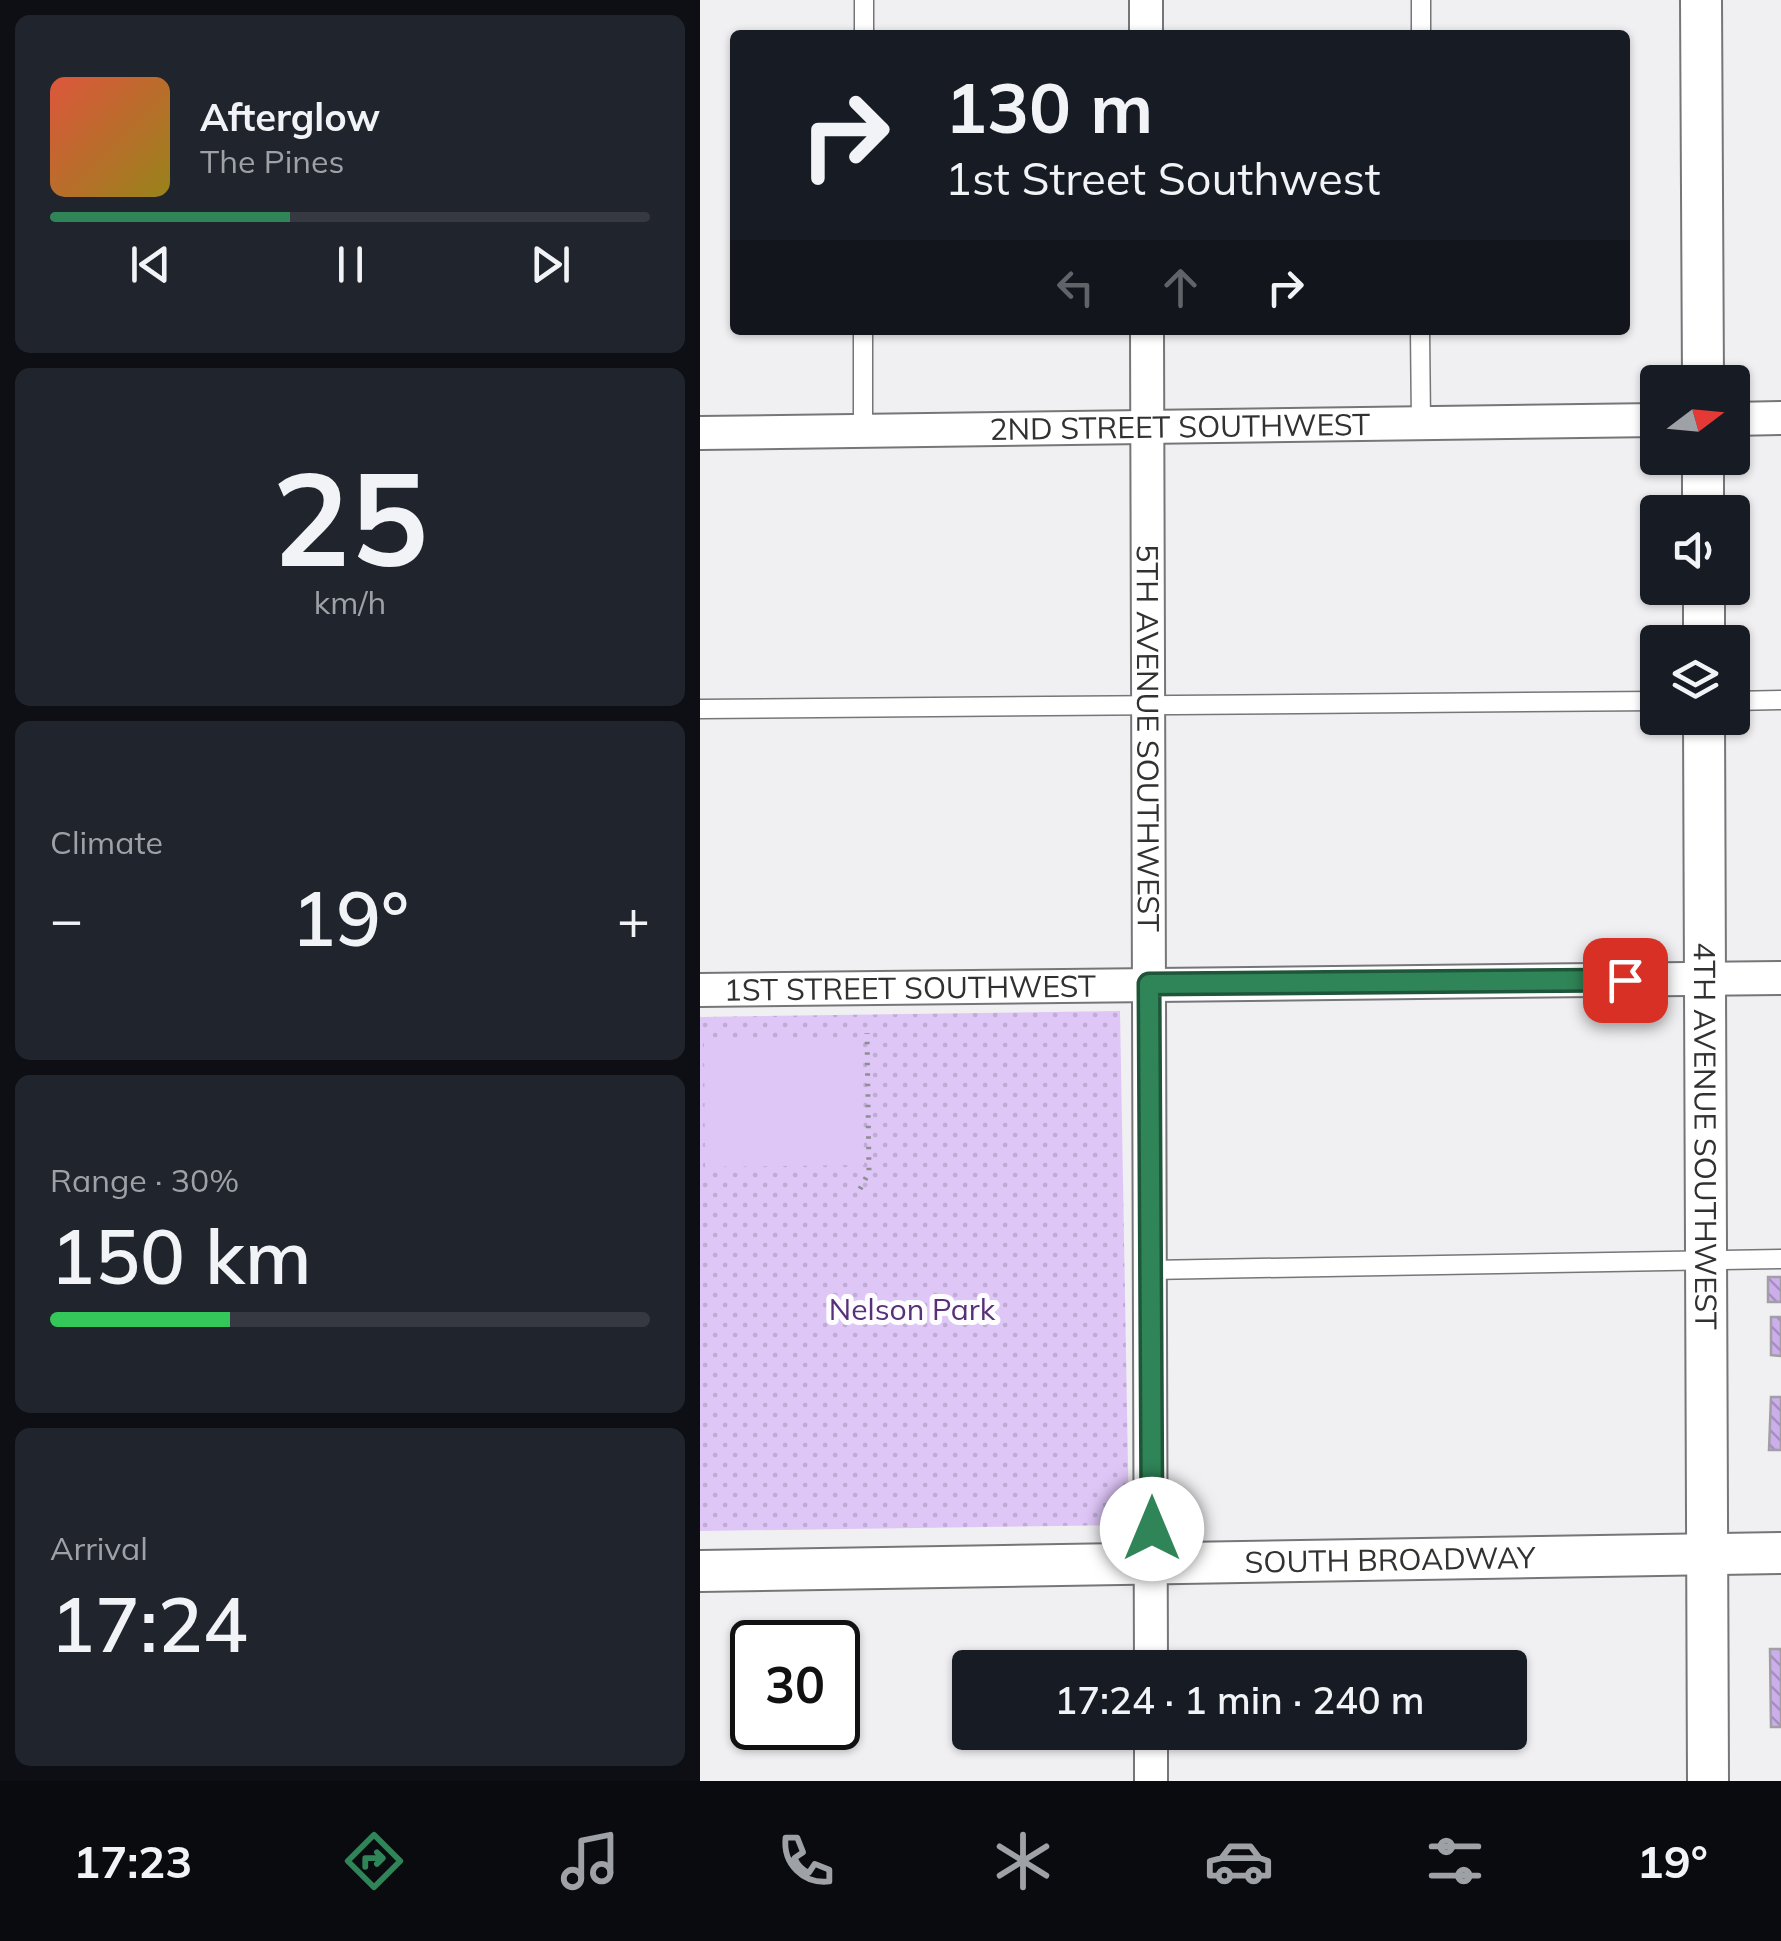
<!DOCTYPE html>
<html lang="en">
<head>
<meta charset="utf-8">
<style>
	:root { --surface:#171b24; --page:#20242c; --text:#f1f3f6; --muted:#9ea1a6; --line:#363941; --accent:#2f8558 }
	body { margin:0; font-family:Mulish,sans-serif; background:var(--page); color:var(--text); height:100vh; display:flex; flex-direction:column; font-size:38px; white-space:nowrap }
	* { box-sizing:border-box; margin:0 }
	p { font-size:32px; color:var(--muted) }
	.icon { flex:none; width:55px; height:55px; fill:none; stroke:currentColor; stroke-width:2; stroke-linecap:round; stroke-linejoin:round }
	.map { position:relative; flex:1; overflow:hidden }
	.sheet { display:flex; flex-direction:column; gap:15px; padding:15px; background:#0d0f14; width:700px }
	.sheet>* { flex:none }
	.top-card { position:absolute; left:30px; top:30px; width:900px; height:305px; border-radius:10px; box-shadow:0 2px 8px #0004; background:#171b24; color:var(--text); overflow:hidden }
	.needle { width:65px; rotate:74deg }
	.fabs { position:absolute; left:940px; top:365px; display:grid; gap:20px }
	.fabs a { display:grid; place-items:center; width:110px; height:110px; border-radius:10px; background:var(--surface); box-shadow:0 2px 8px #0004; font-size:50px }
	.speed { position:absolute; left:30px; top:1620px; display:flex; gap:20px; font-size:50px; font-weight:700; text-align:center }
	.speed>* { display:grid; place-content:center; width:130px; height:130px; border-radius:50%; background:var(--surface); box-shadow:0 2px 8px #0004; line-height:1 }
	.speed .limit { border:5px solid #111; border-radius:15px; background:#fff; color:#111 }
	.pin { position:absolute; display:grid; place-items:center; width:85px; height:85px; color:#fff; margin:-42px; border-radius:20px; box-shadow:0 5px 15px #0006 }
	.me { position:absolute; width:110px; margin:-55px; rotate:0deg; stroke-linejoin:round; filter:drop-shadow(0 0 8px #0008) }
	.turn { display:flex; align-items:center; gap:35px; height:210px; padding:0 50px; font-size:45px }
	.turn .icon { width:130px; height:130px; stroke-width:2.5 }
	.turn b { display:block; font-size:70px; line-height:85px }
	.lanes { display:flex; align-items:center; height:95px; padding:0 50px; background:#0003; justify-content:center; gap:50px; direction:ltr }
	.lanes .off { opacity:.35 }
	.big { font-size:75px; font-weight:600; line-height:1.1 }
	.sheet .card { flex:1; display:flex; flex-direction:column; justify-content:center; gap:15px; min-width:0; padding:0 35px; border-radius:15px; background:var(--page) }
	.sheet .dial { align-items:center; gap:0 }
	.dial b { font-size:130px; line-height:1 }
	.song { display:flex; align-items:center; gap:30px }
	.cover { width:120px; height:120px; border-radius:15px; background:linear-gradient(135deg,hsl(10 70% 55%),hsl(50 70% 35%)) }
	.played { height:10px; border-radius:5px; background:linear-gradient(90deg,var(--accent) 40%,var(--line) 40%) }
	.keys { display:flex; justify-content:space-around; direction:ltr }
	.heat { display:flex; justify-content:space-between; align-items:center; font-size:55px; direction:ltr }
	.charge { height:15px; border-radius:8px; background:linear-gradient(90deg,#34c759 30%,var(--line) 0) }
	.trip { position:absolute; left:252px; top:1650px; width:575px; height:100px; border-radius:10px; background:var(--surface); box-shadow:0 2px 8px #0004; font-weight:600; line-height:100px; text-align:center }
	.tabs { display:flex; height:160px; justify-content:space-around; align-items:center; background:#090b0e; color:var(--muted) }
	.tabs .icon { width:70px; height:70px }
	.tabs .current { color:var(--accent) }
	.tabs b { font-size:45px; color:var(--text) }
	main { display:flex; flex:1; min-height:0 }
	.map>svg:first-child { display:block }
	.grass { fill:url(#grass-dots) }
	.garden { fill:#dec6f7 }
	.building { fill:url(#building-back-hatch); stroke:#a19fa3; stroke-width:2.5 }
	.lines { fill:none; stroke-linecap:round; stroke-linejoin:round }
	.service-casing { stroke:#767578; stroke-width:21 }
	.minor-casing { stroke:#767578; stroke-width:36 }
	.tertiary-casing { stroke:#767578; stroke-width:44 }
	.path { stroke:#8f8e90; stroke-width:5; stroke-dasharray:2.5 8; stroke-linecap:butt }
	.service { stroke:#fff; stroke-width:18 }
	.minor { stroke:#fff; stroke-width:32 }
	.tertiary { stroke:#fff; stroke-width:40 }
	.route-casing { stroke:#1f5639; stroke-width:25 }
	.route { stroke:#2f8558; stroke-width:18 }
	.labels { text-anchor:middle; dominant-baseline:central; stroke-width:10; stroke-linejoin:round; paint-order:stroke }
	.street-label { font-size:30px; fill:#323132; stroke:#fdfcff }
	.park-label { font-size:30px; fill:#58307a; stroke:#fdfcff }
</style>
</head>
<body>
<main>
<section class="sheet">
<div class="card">
<div class="song"><i class="cover"></i><div><b>Afterglow</b><p>The Pines</p></div></div>
<div class="played"></div>
<div class="keys"><svg class="icon" aria-label="previous" viewBox="0 0 24 24"><path d="M18 5L8 12l10 7zM5 5v14"/></svg><svg class="icon" aria-label="pause" viewBox="0 0 24 24"><path d="M8 5v14M16 5v14"/></svg><svg class="icon" aria-label="next" viewBox="0 0 24 24"><path d="M6 5l10 7-10 7zM19 5v14"/></svg></div>
</div>
<div class="card dial"><b>25</b><p>km/h</p></div>
<div class="card"><p>Climate</p>
<div class="heat"><a>−</a><b class="big">19°</b><a>+</a></div>
</div>
<div class="card"><p>Range · 30%</p><b class="big">150 km</b><div class="charge"></div></div>
<div class="card"><p>Arrival</p><b class="big">17:24</b></div>
</section>
<div class="map">
<svg width="1081" height="1781" viewBox="0 0 1081 1781">
	<defs>
		<pattern id="grass-dots" width="8" height="8" patternUnits="userSpaceOnUse" patternTransform="scale(2.5)"><rect width="8" height="8" fill="#dec6f7"/><path d="M2 2h.1M6 6h.1" fill="none" stroke="#bfabd4" stroke-width="1.8" stroke-linecap="round"/></pattern>
		<pattern id="building-back-hatch" width="6" height="6" patternUnits="userSpaceOnUse" patternTransform="scale(2.5)"><rect width="6" height="6" fill="#cdaeed"/><path d="M-1 5l2 2M0 0l6 6M5-1l2 2" fill="none" stroke="#a78ec1"/></pattern>
	</defs>
	<rect width="100%" height="100%" fill="#f0eff2"/>
	<path class="grass" d="M420,1011l9,514 -429,6v-514z"/>
	<path class="garden" d="M163,1041l1,124 -159,2 -1,-125z"/>
	<path class="building" d="M1068,1277h13v25h-13z
		M1071,1317h10v39l-10,-1z
		M1071,1397h10v53h-12z
		M1070,1649h11v78h-10z"/>
	<g class="lines">
		<g class="service-casing">
			<path id="service" d="M164,35v-35
				M721,35v-35
				M163,330v101
				M720,330l1,93
				M1032,701l49,-1
				M0,709l958,-8
				M450,1270l631,-11"/>
		</g>
		<g class="minor-casing">
			<g id="minor">
				<path d="M446,0v35"/>
				<path id="s1" d="M447,330l4,1338"/>
				<path d="M1032,419l49,-1"/>
				<path id="s2" d="M0,433l958,-13"/>
				<path id="s3" d="M0,990l1081,-12"/>
				<path d="M451,1781v-49"/>
			</g>
		</g>
		<g class="tertiary-casing">
			<g id="tertiary">
				<path d="M1001,0l2,382"/>
				<path d="M1003,458v54"/>
				<path d="M1004,588v54"/>
				<path id="s4" d="M1004,718l4,1063"/>
				<path id="s5" d="M0,1571l1081,-18"/>
			</g>
		</g>
		<path class="path" d="M160,1189l9,-17 -2,-139"/>
		<use href="#service" class="service"/>
		<use href="#minor" class="minor"/>
		<use href="#tertiary" class="tertiary"/>
	</g>
	<g class="lines">
		<g class="route-casing">
			<path id="route" d="M452,1529l-3,-545 476,-4"/>
		</g>
		<use href="#route" class="route"/>
	</g>
	<g class="labels">
		<g class="street-label">
			<text stroke="none"><textPath href="#s2" startOffset="480">2ND STREET SOUTHWEST</textPath></text>
			<text stroke="none"><textPath href="#s1" startOffset="408">5TH AVENUE SOUTHWEST</textPath></text>
			<text stroke="none"><textPath href="#s3" startOffset="210">1ST STREET SOUTHWEST</textPath></text>
			<text stroke="none"><textPath href="#s4" startOffset="418">4TH AVENUE SOUTHWEST</textPath></text>
			<text stroke="none"><textPath href="#s5" startOffset="690">SOUTH BROADWAY</textPath></text>
		</g>
		<g class="park-label">
			<text x="212" y="1309">Nelson Park</text>
		</g>
	</g>
</svg>
<div class="fabs">
<a><svg class="needle" viewBox="-14 -14 28 28"><path d="M0-13l5 13h-10z" fill="#e53935"/><path d="M0 13l5-13h-10z" fill="#9ea1a6"/></svg></a>
<a><svg class="icon" aria-label="sound" viewBox="0 0 24 24"><path d="M4 9h4l5-4v14l-5-4H4zM17 9q2 3 0 6"/></svg></a>
<a><svg class="icon" aria-label="layers" viewBox="0 0 24 24"><path d="M12 4l9 5-9 5-9-5zM3 14l9 5 9-5"/></svg></a>
</div>
<div class="speed"><div class="limit">30</div></div>
<div class="pin" style="left:925px;top:980px;background:#d93025"><svg class="icon" aria-label="arrive" viewBox="0 0 24 24"><path d="M6 21V4h12l-3 4 3 4H6"/></svg></div>
<svg class="me" style="left:452px;top:1529px" viewBox="-20 -20 40 40"><circle r="19" fill="#fff"/><path d="M0-13L10 11 0 6-10 11z" fill="#2f8558"/></svg>
<div class="trip">17:24 · 1 min · 240 m</div>
<div class="top-card">
<div class="turn"><svg class="icon" aria-label="right" viewBox="0 0 24 24"><path d="M7 20v-9h11M14 6l5 5-5 5"/></svg><div><b>130 m</b>1st Street Southwest</div></div>
<div class="lanes"><svg class="icon off" aria-label="left" viewBox="0 0 24 24"><path d="M17 20v-9H6M10 6l-5 5 5 5"/></svg><svg class="icon off" aria-label="ahead" viewBox="0 0 24 24"><path d="M12 20V5M6 11l6-6 6 6"/></svg><svg class="icon" aria-label="right" viewBox="0 0 24 24"><path d="M7 20v-9h11M14 6l5 5-5 5"/></svg></div>
</div>
</div>
</main>
<nav class="tabs">
<b>17:23</b>
<svg class="icon current" aria-label="directions" viewBox="0 0 24 24"><path d="M12 3l9 9-9 9-9-9zM9 14v-3h6M13 9l2 2-2 2"/></svg>
<svg class="icon" aria-label="music" viewBox="0 0 24 24"><path d="M9 18V5l10-2v13"/><circle cx="6" cy="18" r="3"/><circle cx="16" cy="16" r="3"/></svg>
<svg class="icon" aria-label="phone" viewBox="0 0 24 24"><path d="M5 4h4l2 5-3 2q2 4 5 5l2-3 5 2v4C11 20 4 13 5 4z"/></svg>
<svg class="icon" aria-label="climate" viewBox="0 0 24 24"><path d="M12 3v18M4 7l16 10M4 17L20 7"/></svg>
<svg class="icon" aria-label="car" viewBox="0 0 24 24"><path d="M5 17H2v-5l4-1 3-4h7l3 4 3 1v5h-3M9 17h6M6 11h13"/><circle cx="7" cy="17" r="2"/><circle cx="17" cy="17" r="2"/></svg>
<svg class="icon" aria-label="filters" viewBox="0 0 24 24"><path d="M4 7h16M4 17h16"/><circle cx="9" cy="7" r="2"/><circle cx="15" cy="17" r="2"/></svg>
<b>19°</b>
</nav>
</body>
</html>
